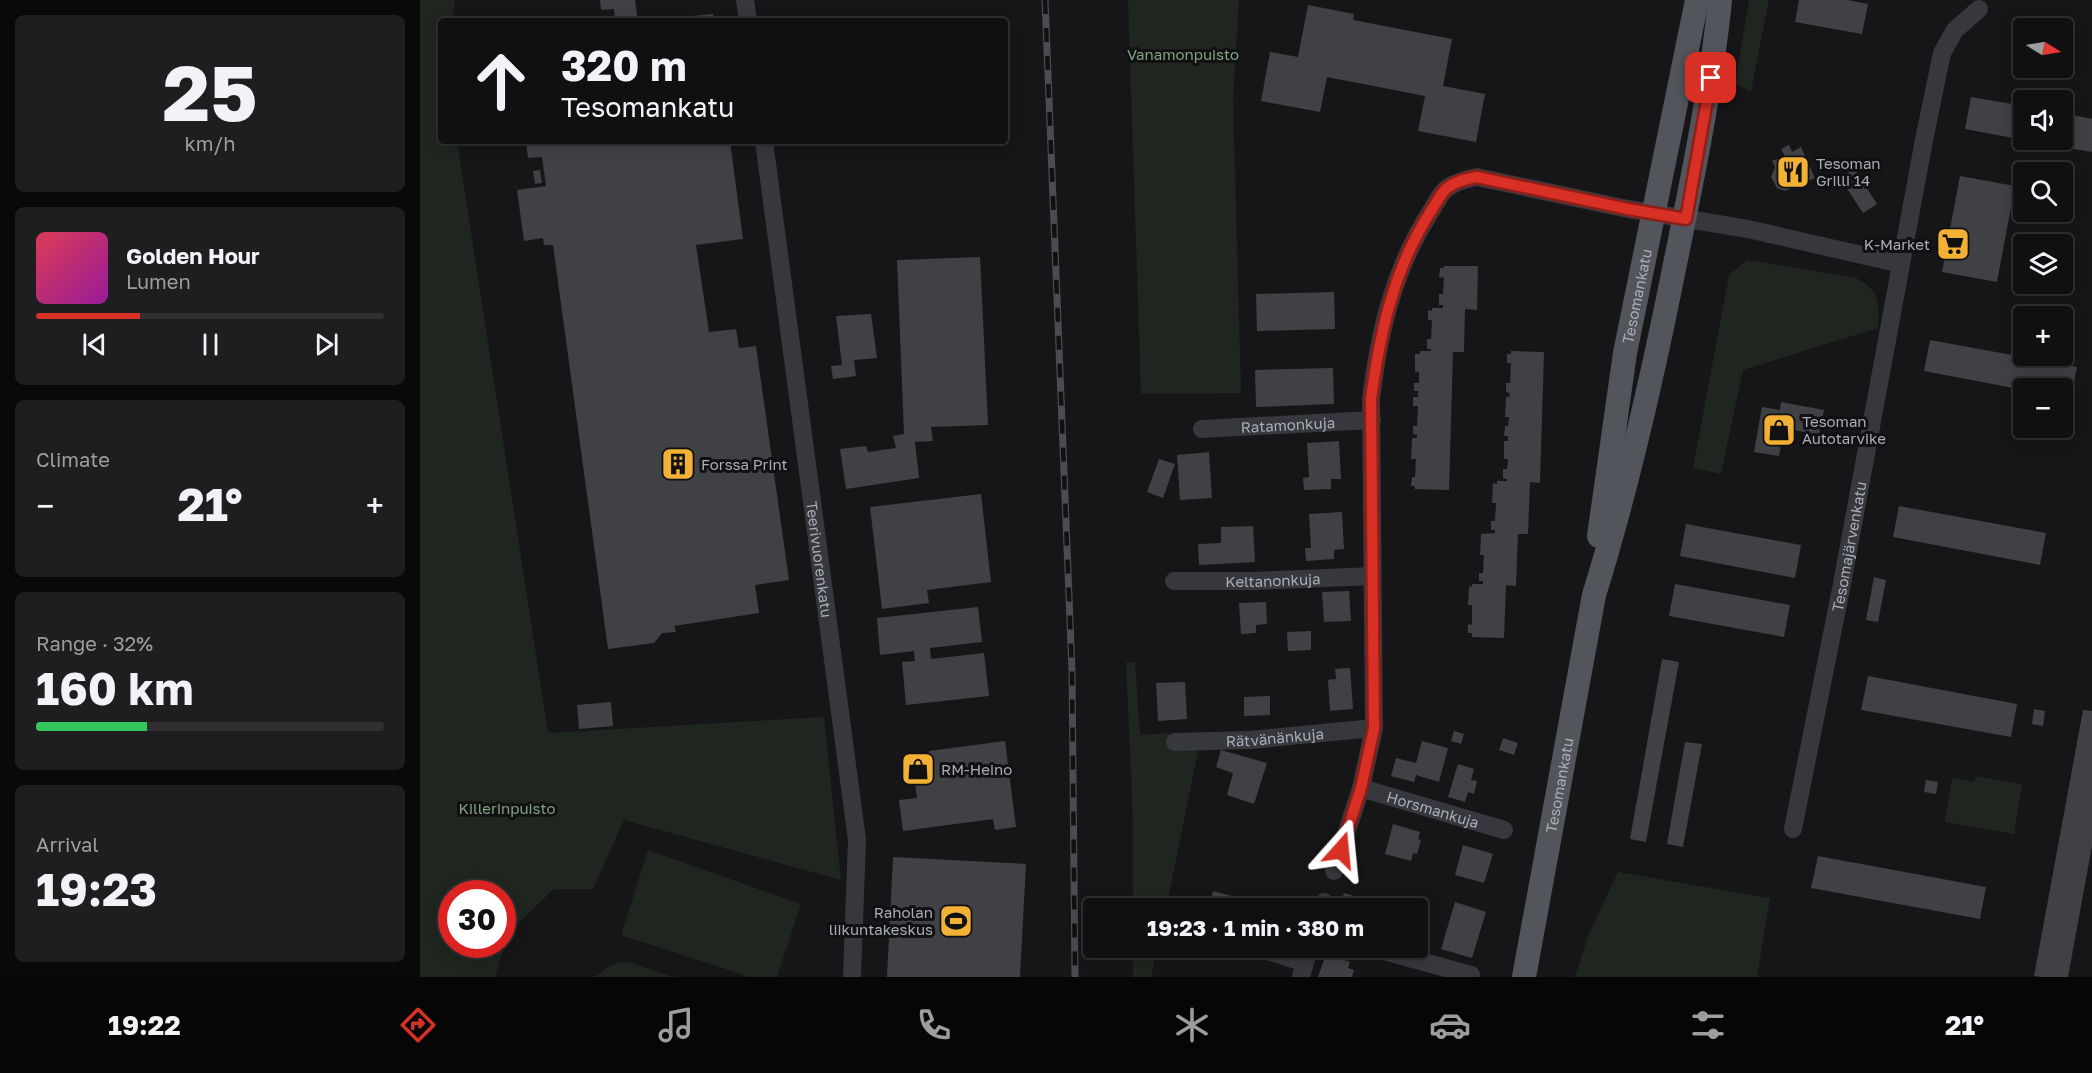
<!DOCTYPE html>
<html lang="en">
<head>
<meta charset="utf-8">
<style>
	:root { --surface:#101012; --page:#1e1e20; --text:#f1f3f6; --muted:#9c9d9f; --line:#303032; --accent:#d93025 }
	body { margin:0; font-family:"Golos Text",sans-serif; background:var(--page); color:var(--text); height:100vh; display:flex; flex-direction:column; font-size:22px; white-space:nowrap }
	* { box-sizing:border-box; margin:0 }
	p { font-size:20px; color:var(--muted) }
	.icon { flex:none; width:33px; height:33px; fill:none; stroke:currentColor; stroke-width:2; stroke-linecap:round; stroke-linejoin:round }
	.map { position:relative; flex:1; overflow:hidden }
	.details { display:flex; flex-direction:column; gap:15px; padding:15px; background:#09090a; width:420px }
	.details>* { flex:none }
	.guide { position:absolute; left:18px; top:18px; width:570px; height:126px; border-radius:6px; box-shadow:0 3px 15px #0003,0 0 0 2px var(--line); background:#101012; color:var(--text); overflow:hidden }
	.needle { width:39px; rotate:101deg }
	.controls { position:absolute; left:1593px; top:18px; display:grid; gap:12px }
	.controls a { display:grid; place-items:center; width:60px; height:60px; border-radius:6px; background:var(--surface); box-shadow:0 3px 15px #0003,0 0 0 2px var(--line); font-size:30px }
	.speed { position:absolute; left:18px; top:880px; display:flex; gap:12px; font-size:30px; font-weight:700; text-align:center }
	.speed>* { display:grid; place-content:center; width:78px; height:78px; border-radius:50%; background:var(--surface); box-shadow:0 3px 15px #0003,0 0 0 2px var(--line); line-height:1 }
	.speed .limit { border:9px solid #d22; background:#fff; color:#111 }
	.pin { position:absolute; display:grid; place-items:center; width:51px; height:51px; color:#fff; margin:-26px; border-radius:12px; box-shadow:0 3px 9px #0006 }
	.me { position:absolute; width:66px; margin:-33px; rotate:18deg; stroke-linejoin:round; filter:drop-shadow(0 0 4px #0008) }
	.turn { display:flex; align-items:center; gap:21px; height:126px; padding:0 24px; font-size:27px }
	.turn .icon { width:78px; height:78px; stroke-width:2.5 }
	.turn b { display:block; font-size:42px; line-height:51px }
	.big { font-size:45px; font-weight:700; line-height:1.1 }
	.details .card { flex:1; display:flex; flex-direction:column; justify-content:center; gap:9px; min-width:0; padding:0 21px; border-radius:9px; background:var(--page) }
	.details .dial { align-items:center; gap:0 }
	.dial b { font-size:78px; line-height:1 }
	.song { display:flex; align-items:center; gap:18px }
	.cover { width:72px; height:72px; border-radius:9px; background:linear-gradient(135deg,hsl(350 70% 55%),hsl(300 70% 35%)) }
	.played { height:6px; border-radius:3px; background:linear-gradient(90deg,var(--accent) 30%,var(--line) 30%) }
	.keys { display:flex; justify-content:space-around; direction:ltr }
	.heat { display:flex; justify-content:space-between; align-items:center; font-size:33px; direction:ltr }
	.charge { height:9px; border-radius:4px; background:linear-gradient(90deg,#34c759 32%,var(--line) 0) }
	.trip { position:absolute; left:663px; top:898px; width:345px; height:60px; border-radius:6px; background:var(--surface); box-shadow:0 3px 15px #0003,0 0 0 2px var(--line); font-weight:700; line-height:60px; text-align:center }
	.menu { display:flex; height:96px; justify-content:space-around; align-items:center; background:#060607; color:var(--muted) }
	.menu .icon { width:42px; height:42px }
	.menu .active { color:var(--accent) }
	.menu b { font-size:27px; color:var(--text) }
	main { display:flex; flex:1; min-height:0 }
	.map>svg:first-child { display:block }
	.green { fill:#1e261f; fill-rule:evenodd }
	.building { fill:#404145 }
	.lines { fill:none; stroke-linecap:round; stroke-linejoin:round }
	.minor { stroke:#37383d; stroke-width:18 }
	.major { stroke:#53555c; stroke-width:24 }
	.rail-casing { stroke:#4a4c52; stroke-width:7 }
	.rail { stroke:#111113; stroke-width:4.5; stroke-dasharray:14; stroke-linecap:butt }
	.route-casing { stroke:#8d1f18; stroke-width:15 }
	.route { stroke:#d93025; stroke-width:10 }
	.labels { text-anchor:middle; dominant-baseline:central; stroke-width:6; stroke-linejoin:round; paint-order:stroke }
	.park-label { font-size:15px; fill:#7fa381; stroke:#111113 }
	.poi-label { font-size:15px; fill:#a8adb8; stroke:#111113; text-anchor:start }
	.street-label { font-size:15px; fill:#a8adb8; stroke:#111113 }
</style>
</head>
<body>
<main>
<section class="details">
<div class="card dial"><b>25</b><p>km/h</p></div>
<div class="card">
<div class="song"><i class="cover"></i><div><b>Golden Hour</b><p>Lumen</p></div></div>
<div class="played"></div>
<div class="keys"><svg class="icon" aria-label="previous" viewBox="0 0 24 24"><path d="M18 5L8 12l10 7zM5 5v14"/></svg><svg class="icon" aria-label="pause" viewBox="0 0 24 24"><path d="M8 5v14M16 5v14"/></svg><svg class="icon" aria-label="next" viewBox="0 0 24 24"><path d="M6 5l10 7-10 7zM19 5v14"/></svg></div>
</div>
<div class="card"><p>Climate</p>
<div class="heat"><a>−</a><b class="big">21°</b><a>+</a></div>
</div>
<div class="card"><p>Range · 32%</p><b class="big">160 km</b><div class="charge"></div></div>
<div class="card"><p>Arrival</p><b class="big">19:23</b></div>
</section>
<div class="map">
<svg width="1672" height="977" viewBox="0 0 1672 977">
	<rect width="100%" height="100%" fill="#161618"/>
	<path class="green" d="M0,0h35l-3,21h-11v120h16l91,592 276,-16 17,163 -217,-60 -31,69h-39l-46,44 -13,44h-75zM32,894h50v51h-50z
		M708,0h111l-6,100 8,293 -100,1z
		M1329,0h20l-18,91 -16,-7z
		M1327,260l109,18c25,14 23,24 22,50l-135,42 -22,104 -28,-6 36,-193z
		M706,662l9,1 5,72 29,-2 1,16 29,-2 -33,162h-33v-88z
		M1556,776l46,8 -8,50 -69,-12 7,-44 22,4z
		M228,850l153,54 -24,73h-27l-129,-42z
		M1198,872l152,26 -13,79h-182l13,-41z
		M713,948h24l-6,29h-18z
		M200,962l12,1 41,14h-79l15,-10z"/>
	<path class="building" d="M180,0h35l3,21h-23l-1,-12 -13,1z
		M1379,0h49l20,4 -6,30 -67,-12z
		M888,5l46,9 -1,6 99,19 -9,47 42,8 -9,48 -58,-11 7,-35 -98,-19 -7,35 -59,-11 9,-49 28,5z
		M293,14l1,7h-53v-2z
		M1551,97l53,9v34l-59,-11z
		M1642,113l30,6v33l-64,-11 34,-1z
		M106,141h204l13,98 -47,6 13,87 27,-3 3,19 17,-2 33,234 -34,5 4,28 -85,13 2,6 -14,1 -8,10 -46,6 -55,-404h-9l-1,-7 -19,3 -7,-51 29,-4 -4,-29 -14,1z
		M1369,145l3,7 9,-5 14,31 -30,13 -8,-3 -6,-11 4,-10 -3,-6 13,-5 -4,-7z
		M1434,168l23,36 -14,9 -23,-35z
		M120,170l2,13 -7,1 -2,-13z
		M1540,176l55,10 -18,96 -55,-10z
		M560,257l8,168 -57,2 2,14 -18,1 4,36 -73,11 -6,-40 26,-3 2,6 28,-4 -3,-12 11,-2 -7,-174z
		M1024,266h34l-1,44 -12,-1 -1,43h-11l-4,138 -34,-1v-3h-4l1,-9h3l1,-18h-5l1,-21h5v-3l-4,-1v-8h4l1,-20h-5v-9h5v-6h-4v-8h5v-11h-4v-18h5v-3h11v-2h-4v-10h4l1,-19h-4v-10l4,1v-3h11v-3h-4v-11h4l1,-16 -5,-1 1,-9h4z
		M914,292l1,37 -78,2 -1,-37z
		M451,314l6,44 -23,2 2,16 -23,3 -2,-13 11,-1 -6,-49z
		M1510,340l147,27 -6,32 -9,-2v-9l-38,2 -100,-19z
		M1091,351l33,1 -4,131 -10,-1 -2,52h-10l-2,52 -10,-1 -2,53 -32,-1v-4h-4v-9l4,1v-20h-4l1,-19 3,1v-3h11v-3h-4v-8h4l1,-18h-4l1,-21 14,-1v-3h-4v-9h4l1,-18h-4l1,-20 4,1v-3h10v-2h-4v-10h4l1,-10h-4v-18h4v-5h-4l1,-10h3l1,-9h-4l1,-20h3l1,-4 -4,-1v-9h4l1,-20h-4v-9h4z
		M913,368l1,36 -78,3 -1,-37z
		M1361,402l43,8 -5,25 -35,-7 -5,28 -25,-4 8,-45 18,3z
		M919,441l2,38h-10v10l-27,1 -1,-12 6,-1 -2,-34z
		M789,452l3,46 -32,2 -3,-45z
		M739,459l16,5 -12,34 -16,-6z
		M561,494l10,88 -64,8 2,13 -47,6 -12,-102z
		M1479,506l147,27 -6,32 -147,-28z
		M922,512l2,37 -10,1v9l-28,2 -1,-13h6l-2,-34z
		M1266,524l115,21 -6,33 -115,-22z
		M833,526l2,36 -56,3 -1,-21 23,-1v-16z
		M1454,577l12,3 -8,42 -12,-2z
		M1255,584l115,21 -6,32 -115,-21z
		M929,591l2,30 -27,1 -2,-30z
		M846,602l1,22 -11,1v8l-15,1 -2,-31z
		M558,607l4,35 -52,6 1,11 53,-6 5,43 -83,9 -4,-43 13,-1 -1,-10 -34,4 -3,-37z
		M891,631v19l-23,1 -1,-19z
		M1242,659l17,3 -33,180 -16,-3z
		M930,668l3,41 -23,2 -2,-31 8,-1 -1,-10z
		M1448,676l149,28 -6,33 -150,-27z
		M765,682l2,37 -29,2 -2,-38z
		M850,696v19l-26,1v-19z
		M191,702l2,24 -34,3 -2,-24z
		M1614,709l11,2 -2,15 -11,-2z
		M1663,710l9,1v135l-24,131h-26l-8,-1z
		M1034,731l10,3 -3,10 -10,-3z
		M1083,738l15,5 -4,12 -15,-5z
		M585,741l11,86 -21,3 -2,-11 -90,12 -4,-31 18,-2 -4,-32 17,-2 -1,-13z
		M1002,741l26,7 -9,34 -23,-7 -2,7 -23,-6 5,-18 20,5z
		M1265,742l17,2 -19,103 -16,-3z
		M801,750l46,13 -13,41 -27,-9 6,-22 -17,-6z
		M1038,764l16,5 -3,11 6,1 -3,13 -6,-2 -3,10 -17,-5z
		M1506,780l12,2 -2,12 -12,-2z
		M973,824l27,8 -2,7 3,1 -4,14 -4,-1 -2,8 -26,-7z
		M1043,845l30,9 -9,29 -29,-8z
		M1398,856l168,31 -6,32 -169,-31z
		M473,857l133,7 -6,113h-133z
		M793,891l19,5 -3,13h-31l1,-7 11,2z
		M924,893l26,8 -2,8h-29z
		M1035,902l31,10 -14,46 -31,-9z
		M906,954l24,8 -2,6 6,2 -2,7h-34z"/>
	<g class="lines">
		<g class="minor">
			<path d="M325,0l3,21"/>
			<path id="s1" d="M344,141l93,699 -5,137"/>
			<path id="s2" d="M782,429l170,-9"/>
			<path id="s3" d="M754,581h81l118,-5"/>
			<path id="s4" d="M755,742l75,-2 124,-12"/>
			<path id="s5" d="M941,788l143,42"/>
			<path id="s6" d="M1373,829l48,-240 83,-449 18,-87 13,-23 24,-21"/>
			<path d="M914,871l27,-83 13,-60 -3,-329c8,-67 23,-131 60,-188 5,-7 9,-18 16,-23 9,-6 19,-9 30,-11l151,32 120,20 153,35"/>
			<path d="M902,909l2,-7"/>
			<path d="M839,948l46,15"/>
			<path d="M953,948l98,27"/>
			<path d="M881,977l8,-29"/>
		</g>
		<g class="major">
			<path id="s7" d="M1179,536l26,-183 72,-353"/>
			<path id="s8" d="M1104,977l70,-382c34,-109 59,-220 81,-331 18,-88 36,-175 45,-264"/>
		</g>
		<g class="rail-casing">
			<path id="rail" d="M625,0l27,671 3,306"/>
		</g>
		<use href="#rail" class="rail"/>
	</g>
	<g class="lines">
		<g class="route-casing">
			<path id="route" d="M921,850l20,-62 13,-60 -3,-329c9,-67 23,-131 60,-188 5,-7 9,-17 16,-23 9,-7 19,-9 30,-11l151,32 58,10 25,-141"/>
		</g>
		<use href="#route" class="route"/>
	</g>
	<defs>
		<g id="restaurant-square" transform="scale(1.725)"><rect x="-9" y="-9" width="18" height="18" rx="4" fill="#f2b134" stroke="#111113"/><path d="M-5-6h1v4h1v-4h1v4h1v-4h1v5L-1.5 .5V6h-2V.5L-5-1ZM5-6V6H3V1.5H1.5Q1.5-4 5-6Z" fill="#111"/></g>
		<g id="supermarket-square" transform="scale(1.725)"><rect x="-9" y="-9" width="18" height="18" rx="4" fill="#f2b134" stroke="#111113"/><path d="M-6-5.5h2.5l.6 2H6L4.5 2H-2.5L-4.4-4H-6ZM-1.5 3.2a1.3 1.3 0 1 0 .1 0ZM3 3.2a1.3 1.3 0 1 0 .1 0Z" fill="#111"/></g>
		<g id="shop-square" transform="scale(1.725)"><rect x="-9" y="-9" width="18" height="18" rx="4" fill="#f2b134" stroke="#111113"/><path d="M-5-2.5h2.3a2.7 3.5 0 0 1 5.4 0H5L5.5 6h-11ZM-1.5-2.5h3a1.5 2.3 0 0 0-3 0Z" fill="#111"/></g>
		<g id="building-square" transform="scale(1.725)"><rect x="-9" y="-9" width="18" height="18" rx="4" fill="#f2b134" stroke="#111113"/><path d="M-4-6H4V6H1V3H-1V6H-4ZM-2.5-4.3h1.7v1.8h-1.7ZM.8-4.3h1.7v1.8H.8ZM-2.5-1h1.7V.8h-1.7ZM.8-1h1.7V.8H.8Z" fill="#111"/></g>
		<g id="stadium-square" transform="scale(1.725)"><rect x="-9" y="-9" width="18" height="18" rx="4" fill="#f2b134" stroke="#111113"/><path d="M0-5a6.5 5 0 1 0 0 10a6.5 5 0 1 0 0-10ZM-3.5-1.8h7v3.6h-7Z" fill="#111"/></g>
	</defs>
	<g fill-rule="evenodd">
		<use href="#restaurant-square" x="1373" y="172"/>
		<use href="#supermarket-square" x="1533" y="244"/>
		<use href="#shop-square" x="1359" y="430"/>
		<use href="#building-square" x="258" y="464"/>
		<use href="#shop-square" x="498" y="769"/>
		<use href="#stadium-square" x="536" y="921"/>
	</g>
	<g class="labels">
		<g class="park-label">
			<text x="763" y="54">Vanamonpuisto</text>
			<text x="87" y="808">Killerinpuisto</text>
		</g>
		<g class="poi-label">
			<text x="1396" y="163">Tesoman<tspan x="1396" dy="17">Grilli 14</tspan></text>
			<text x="1510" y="244" text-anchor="end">K-Market</text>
			<text x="1382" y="421">Tesoman<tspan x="1382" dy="17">Autotarvike</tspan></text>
			<text x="281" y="464">Forssa Print</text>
			<text x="521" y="769">RM-Heino</text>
			<text x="513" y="912" text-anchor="end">Raholan<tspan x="513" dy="17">liikuntakeskus</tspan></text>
		</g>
		<g class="street-label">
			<text stroke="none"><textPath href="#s7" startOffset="243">Tesomankatu</textPath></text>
			<text stroke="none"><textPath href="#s2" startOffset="86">Ratamonkuja</textPath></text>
			<text stroke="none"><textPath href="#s6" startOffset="288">Tesomajärvenkatu</textPath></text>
			<text stroke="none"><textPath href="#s1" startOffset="422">Teerivuorenkatu</textPath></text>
			<text stroke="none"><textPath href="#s3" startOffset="99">Keltanonkuja</textPath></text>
			<text stroke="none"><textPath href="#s4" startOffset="100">Rätvänänkuja</textPath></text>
			<text stroke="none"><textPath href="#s8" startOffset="195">Tesomankatu</textPath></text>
			<text stroke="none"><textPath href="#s5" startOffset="75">Horsmankuja</textPath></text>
		</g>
	</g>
</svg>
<div class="controls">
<a><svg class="needle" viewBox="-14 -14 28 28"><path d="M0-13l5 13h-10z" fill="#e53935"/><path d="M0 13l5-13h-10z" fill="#9c9d9f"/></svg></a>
<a><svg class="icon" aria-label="sound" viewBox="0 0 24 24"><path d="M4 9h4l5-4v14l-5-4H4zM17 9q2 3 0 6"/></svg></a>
<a><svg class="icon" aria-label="search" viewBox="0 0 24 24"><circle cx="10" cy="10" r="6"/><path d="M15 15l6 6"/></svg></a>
<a><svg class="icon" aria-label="layers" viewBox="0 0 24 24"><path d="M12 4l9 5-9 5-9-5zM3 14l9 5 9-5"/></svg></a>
<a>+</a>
<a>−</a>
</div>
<div class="speed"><div class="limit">30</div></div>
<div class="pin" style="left:1291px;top:78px;background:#d93025"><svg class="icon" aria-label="arrive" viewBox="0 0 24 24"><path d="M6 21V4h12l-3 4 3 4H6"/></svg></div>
<svg class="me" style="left:921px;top:850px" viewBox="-20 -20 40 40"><path d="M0-17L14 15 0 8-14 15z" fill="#d93025" stroke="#fff" stroke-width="4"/></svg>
<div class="trip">19:23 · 1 min · 380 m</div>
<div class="guide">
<div class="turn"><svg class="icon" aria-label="ahead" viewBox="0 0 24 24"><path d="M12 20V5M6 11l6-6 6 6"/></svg><div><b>320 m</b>Tesomankatu</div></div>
</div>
</div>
</main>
<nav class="menu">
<b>19:22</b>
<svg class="icon active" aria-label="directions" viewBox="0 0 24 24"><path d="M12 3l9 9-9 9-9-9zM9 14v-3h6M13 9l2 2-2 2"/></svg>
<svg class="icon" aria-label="music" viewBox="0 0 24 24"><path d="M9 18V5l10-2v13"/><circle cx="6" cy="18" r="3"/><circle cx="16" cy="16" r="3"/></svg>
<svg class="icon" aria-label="phone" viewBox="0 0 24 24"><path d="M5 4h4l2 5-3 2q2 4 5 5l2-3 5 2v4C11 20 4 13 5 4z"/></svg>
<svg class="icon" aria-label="climate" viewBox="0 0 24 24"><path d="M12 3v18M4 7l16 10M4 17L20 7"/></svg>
<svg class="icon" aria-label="car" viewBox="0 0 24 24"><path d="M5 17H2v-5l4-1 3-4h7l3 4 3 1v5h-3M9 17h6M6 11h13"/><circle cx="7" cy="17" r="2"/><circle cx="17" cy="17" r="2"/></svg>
<svg class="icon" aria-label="filters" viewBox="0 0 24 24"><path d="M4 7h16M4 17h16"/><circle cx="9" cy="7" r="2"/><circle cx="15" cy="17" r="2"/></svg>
<b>21°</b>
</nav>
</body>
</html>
